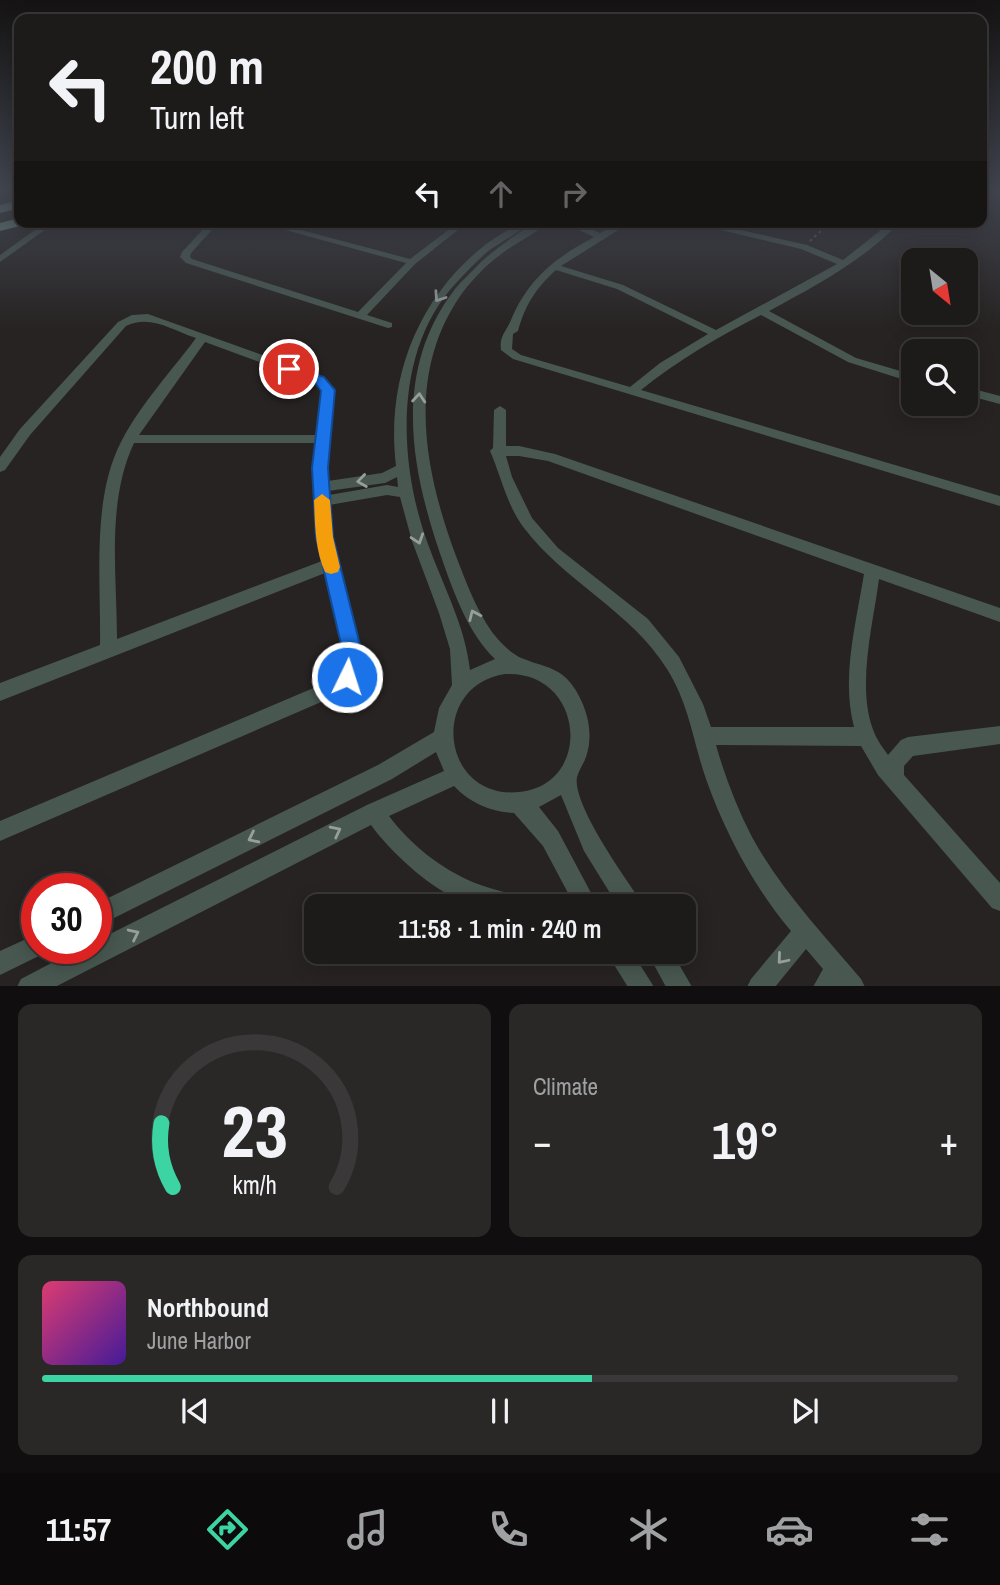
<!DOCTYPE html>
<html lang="en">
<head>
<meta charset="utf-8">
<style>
	:root { --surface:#1d1a1a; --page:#2a2727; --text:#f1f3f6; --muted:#a0a1a2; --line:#3b3839; --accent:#3dd4a3 }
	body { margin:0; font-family:"Archivo Narrow",sans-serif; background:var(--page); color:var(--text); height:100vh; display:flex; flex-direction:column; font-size:26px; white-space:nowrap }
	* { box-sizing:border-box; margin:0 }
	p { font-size:23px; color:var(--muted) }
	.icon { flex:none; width:38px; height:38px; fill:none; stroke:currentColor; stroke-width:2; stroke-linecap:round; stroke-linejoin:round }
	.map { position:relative; height:986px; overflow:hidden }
	.side { display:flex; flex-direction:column; gap:18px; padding:18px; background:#100e0e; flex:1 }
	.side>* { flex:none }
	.guide { position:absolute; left:14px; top:14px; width:973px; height:214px; border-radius:14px; box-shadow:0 4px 18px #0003,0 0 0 2px var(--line); background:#1d1a1a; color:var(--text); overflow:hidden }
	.needle { width:46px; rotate:150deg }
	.controls { position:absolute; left:901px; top:248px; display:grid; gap:14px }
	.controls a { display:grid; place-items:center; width:77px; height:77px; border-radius:14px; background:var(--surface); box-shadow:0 4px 18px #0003,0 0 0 2px var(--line); font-size:35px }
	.speed { position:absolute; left:21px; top:873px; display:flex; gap:14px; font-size:35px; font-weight:700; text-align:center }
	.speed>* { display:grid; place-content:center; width:91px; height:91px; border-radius:50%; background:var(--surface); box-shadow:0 4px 18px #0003,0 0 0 2px var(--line); line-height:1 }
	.speed .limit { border:10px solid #d22; background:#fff; color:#111 }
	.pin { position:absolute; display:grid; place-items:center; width:60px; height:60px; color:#fff; margin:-30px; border:4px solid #fff; border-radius:50%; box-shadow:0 2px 7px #0007 }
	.me { position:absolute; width:77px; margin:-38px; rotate:4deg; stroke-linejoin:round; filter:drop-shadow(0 0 5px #0008) }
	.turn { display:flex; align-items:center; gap:24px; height:147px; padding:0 21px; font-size:32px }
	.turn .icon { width:91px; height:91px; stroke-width:2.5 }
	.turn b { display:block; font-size:49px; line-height:60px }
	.lanes { display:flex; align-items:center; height:66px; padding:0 21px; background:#0003; justify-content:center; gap:35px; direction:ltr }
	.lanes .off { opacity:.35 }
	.big { font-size:52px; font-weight:600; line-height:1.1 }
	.side .card { flex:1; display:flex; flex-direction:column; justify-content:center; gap:10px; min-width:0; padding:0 24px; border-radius:14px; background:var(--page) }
	.side .dial { align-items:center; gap:0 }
	.dial svg { height:182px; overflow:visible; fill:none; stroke:var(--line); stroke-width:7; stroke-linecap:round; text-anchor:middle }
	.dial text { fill:var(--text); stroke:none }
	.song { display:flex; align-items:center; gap:21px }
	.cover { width:84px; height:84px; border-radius:10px; background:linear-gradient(135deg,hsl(340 70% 55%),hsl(260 70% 35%)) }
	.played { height:7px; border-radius:4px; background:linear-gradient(90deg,var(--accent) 60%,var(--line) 60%) }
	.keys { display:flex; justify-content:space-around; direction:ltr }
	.heat { display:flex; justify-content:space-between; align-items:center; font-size:38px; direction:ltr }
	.side .tiles { flex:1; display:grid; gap:18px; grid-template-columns:1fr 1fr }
	.card:last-child { grid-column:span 2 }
	.trip { position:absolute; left:304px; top:894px; width:392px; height:70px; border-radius:14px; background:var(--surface); box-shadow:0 4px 18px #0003,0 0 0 2px var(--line); font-weight:600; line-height:70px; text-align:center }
	.dock { display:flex; height:112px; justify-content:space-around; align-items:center; background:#0c0a0a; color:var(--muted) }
	.dock .icon { width:49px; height:49px }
	.dock .selected { color:var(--accent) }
	.dock b { font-size:32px; color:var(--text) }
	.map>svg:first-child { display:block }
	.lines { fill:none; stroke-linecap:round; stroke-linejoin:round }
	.path { stroke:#676463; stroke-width:2; stroke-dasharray:2.5 3.5; stroke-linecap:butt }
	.minor { fill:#485851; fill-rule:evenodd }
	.highway { fill:#77a08e; fill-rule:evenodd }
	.oneway { stroke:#989e9b }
	.route { fill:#1a73e8; stroke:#114b97; stroke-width:2 }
	.slow { fill:#f59e0b }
</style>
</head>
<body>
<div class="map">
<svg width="1000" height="987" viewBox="0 0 1000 987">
	<rect width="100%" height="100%" fill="#272322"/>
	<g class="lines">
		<path class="path" d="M822,226l6,2 -3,1z
			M810,241l13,-12"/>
		<path class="minor" d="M46,222h10l-56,40v-7z
			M210,222h9l-28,31 -1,4 2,2 166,53 48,-49 -150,-41h15l139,37 41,-31 -16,-6 21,2 12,-2 -53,42 -48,51 25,8v4l-4,1 -202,-65 -6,-6 2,-5z
			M521,222h10c-13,12 -30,19 -44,30 -10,9 -21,20 -30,30 -64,67 -59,181 -29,262 15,42 37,81 42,126l25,-11c-26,-25 -40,-63 -52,-97 -32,-91 -52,-190 12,-273 8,-10 18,-18 26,-27 11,-10 43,-35 57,-40 0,0 9,0 10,0 -14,13 -33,21 -48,33 -13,9 -28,25 -37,37 -58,80 -39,178 -7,264 10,26 20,53 36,76 7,9 17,20 27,25 27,12 44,8 60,39 10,19 14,41 7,61 -2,6 -7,13 -9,20 -5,26 46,98 62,121l3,8h-24l-34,-55 -23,-56 -22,12 19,24 40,75h-23l-32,-60 -29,-33c-23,-1 -44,-10 -60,-27l-65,30c22,29 52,53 86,67 15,6 32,9 47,15l3,8c-14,0 -29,2 -43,0 -38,-3 -90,-52 -111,-81l-316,162h-38l4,-8 59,-31h16v-7l271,-136 77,-34 -8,-19 -44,27 -296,148v-23l282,-139 56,-33 5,-24 13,-23 -2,-36 -11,-36 -27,-72 -12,-44 -13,-2 -58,10 2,32 31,120 -9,26 -11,10 -342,148v-20l330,-140 10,-9 4,-15 -19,-84 -325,128v-18l100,-38c1,-59 -7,-132 14,-187 17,-44 54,-82 82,-120 -24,-8 -46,-24 -70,-12l-96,109 -25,35 -5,2v-15l20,-28 98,-107 14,-7 16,-1 176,63 6,6 5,11 -8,74 1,13 54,-8 14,-7c-10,-83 19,-163 84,-217 12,-10 27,-18 41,-27zM205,342l111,41 7,11 -5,41h-179zM134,443h182c-5,39 -3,80 6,118l-205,78c0,-64 -11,-136 17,-196zM397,477l1,10 -11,-2 -58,10 -1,-4 57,-8zM505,674c80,-4 89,111 14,118 -78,8 -91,-106 -14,-118z
			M562,222h12l26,11 20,-11h11l-70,44 62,19 93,45 121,-66 -36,-15 -113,-27h17l102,23 36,15 48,-38h9c-37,39 -85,64 -131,89l87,47 58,17v8l-66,-21 -87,-47c-43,22 -83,45 -120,75l359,106v10l-487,-147 -12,-9c-2,-14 5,-18 10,-30 17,-41 44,-62 83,-83zM556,270l61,19 91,45 -48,29 -30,24 -109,-32 -9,-6 1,-15 5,-3c7,-26 18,-43 38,-61z
			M966,387l34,9v8l-34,-9z
			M500,406l6,4v36h13l36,8 445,154v14l-121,-43c-6,46 -23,109 -5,153 3,8 9,16 14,23l13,-15 7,-3 92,-11v18l-87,12 -9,10v9l96,108v28l-8,-3 -114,-133 -17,-29 -145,-1c9,32 21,63 36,92 28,52 71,97 109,142l4,8h-52l10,-18 -17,-20 -31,38h-28l4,-8 40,-48c-37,-44 -66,-98 -85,-152 -13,-38 -17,-75 -39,-110 -36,-58 -102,-87 -143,-141 -17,-22 -23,-52 -34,-77l3,-3 1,-38zM506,456h13l29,5 316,113c-8,50 -23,104 -10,153h-143l-8,-23 -24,-47 -31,-38 -90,-71 -26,-30 -20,-41z
			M37,934v14h10l-2,5 -45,22v-24z
			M606,952h26l22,35h-26z
			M647,952h25l20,35h-26z"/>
		<path class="highway" d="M19,200v8l-19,5v-8z
			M19,218v4h6l-1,3 -24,6v-8z"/>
	</g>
	<defs><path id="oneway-chevron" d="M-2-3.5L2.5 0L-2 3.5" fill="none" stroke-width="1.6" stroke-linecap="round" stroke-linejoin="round" transform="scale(1.75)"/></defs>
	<g class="oneway">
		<use href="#oneway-chevron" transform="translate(439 297) rotate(124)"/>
		<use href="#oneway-chevron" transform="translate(419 398) rotate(-85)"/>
		<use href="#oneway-chevron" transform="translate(362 481) rotate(172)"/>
		<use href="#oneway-chevron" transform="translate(418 539) rotate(72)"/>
		<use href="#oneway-chevron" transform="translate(474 615) rotate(-114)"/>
		<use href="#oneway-chevron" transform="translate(336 831) rotate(-27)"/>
		<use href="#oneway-chevron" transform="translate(253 838) rotate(154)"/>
		<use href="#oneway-chevron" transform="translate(134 934) rotate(-26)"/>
		<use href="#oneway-chevron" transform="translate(782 959) rotate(130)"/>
	</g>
	<linearGradient id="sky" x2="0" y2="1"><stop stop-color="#151313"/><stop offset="0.58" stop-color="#41454f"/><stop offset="1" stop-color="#41454f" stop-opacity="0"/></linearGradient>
	<rect width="1000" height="329" fill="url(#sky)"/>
	<path class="route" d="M289,365l35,12 11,13 -7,78 5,69 30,120 -9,27 -7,3 -7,-3 -3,-7 7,-20 -28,-120 -4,-69 9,-77 -6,-8 -31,-11 -1,-3z"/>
	<path class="slow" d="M322,494l8,6 3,37 7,30 -2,5 -7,2 -6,-2c-10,-22 -10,-48 -11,-72z"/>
</svg>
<div class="controls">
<a><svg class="needle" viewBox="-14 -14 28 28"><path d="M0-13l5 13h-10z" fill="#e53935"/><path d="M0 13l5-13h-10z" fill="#a0a1a2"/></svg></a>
<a><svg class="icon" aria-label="search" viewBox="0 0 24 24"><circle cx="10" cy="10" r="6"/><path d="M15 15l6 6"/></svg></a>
</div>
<div class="speed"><div class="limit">30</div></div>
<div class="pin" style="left:289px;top:369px;background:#d93025"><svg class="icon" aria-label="arrive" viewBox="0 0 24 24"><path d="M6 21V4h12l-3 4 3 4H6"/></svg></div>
<svg class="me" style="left:347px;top:677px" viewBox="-20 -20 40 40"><circle r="17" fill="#1a73e8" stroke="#fff" stroke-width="3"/><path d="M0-11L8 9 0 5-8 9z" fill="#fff"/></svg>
<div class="trip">11:58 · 1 min · 240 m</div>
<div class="guide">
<div class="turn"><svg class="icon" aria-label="left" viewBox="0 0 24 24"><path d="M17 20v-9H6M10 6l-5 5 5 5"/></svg><div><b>200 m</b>Turn left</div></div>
<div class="lanes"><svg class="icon" aria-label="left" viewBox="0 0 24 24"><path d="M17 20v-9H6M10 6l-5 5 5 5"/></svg><svg class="icon off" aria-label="ahead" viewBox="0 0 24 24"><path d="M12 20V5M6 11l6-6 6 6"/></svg><svg class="icon off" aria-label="right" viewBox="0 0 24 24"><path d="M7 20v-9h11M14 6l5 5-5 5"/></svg></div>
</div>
</div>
<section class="side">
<div class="tiles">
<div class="card dial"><svg viewBox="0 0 100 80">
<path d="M14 69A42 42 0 1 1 86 69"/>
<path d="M14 69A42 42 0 0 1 9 41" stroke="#3dd4a3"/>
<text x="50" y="56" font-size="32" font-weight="700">23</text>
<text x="50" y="72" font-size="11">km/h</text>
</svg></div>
<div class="card"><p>Climate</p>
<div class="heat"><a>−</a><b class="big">19°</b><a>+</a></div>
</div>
<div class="card">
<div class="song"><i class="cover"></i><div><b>Northbound</b><p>June Harbor</p></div></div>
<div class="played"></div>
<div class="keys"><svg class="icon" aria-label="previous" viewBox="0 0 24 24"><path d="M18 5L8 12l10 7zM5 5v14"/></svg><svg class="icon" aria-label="pause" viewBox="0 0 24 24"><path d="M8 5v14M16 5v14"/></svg><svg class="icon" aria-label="next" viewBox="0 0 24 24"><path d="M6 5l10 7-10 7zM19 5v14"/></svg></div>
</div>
</div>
</section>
<nav class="dock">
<b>11:57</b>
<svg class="icon selected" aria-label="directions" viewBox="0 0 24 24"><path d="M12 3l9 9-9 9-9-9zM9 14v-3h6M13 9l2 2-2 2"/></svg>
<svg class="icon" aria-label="music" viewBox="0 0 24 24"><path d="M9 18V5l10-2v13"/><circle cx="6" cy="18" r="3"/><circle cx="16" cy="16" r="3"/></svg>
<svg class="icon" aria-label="phone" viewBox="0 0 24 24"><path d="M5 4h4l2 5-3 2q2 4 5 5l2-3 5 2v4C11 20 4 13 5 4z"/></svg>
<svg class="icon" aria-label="climate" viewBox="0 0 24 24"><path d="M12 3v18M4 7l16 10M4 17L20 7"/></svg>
<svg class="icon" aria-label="car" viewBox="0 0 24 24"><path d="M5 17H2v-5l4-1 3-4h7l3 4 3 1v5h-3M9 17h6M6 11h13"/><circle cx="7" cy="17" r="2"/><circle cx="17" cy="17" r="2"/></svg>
<svg class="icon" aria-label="filters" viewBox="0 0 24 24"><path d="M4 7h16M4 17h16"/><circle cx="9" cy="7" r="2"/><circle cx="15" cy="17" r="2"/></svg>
</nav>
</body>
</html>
